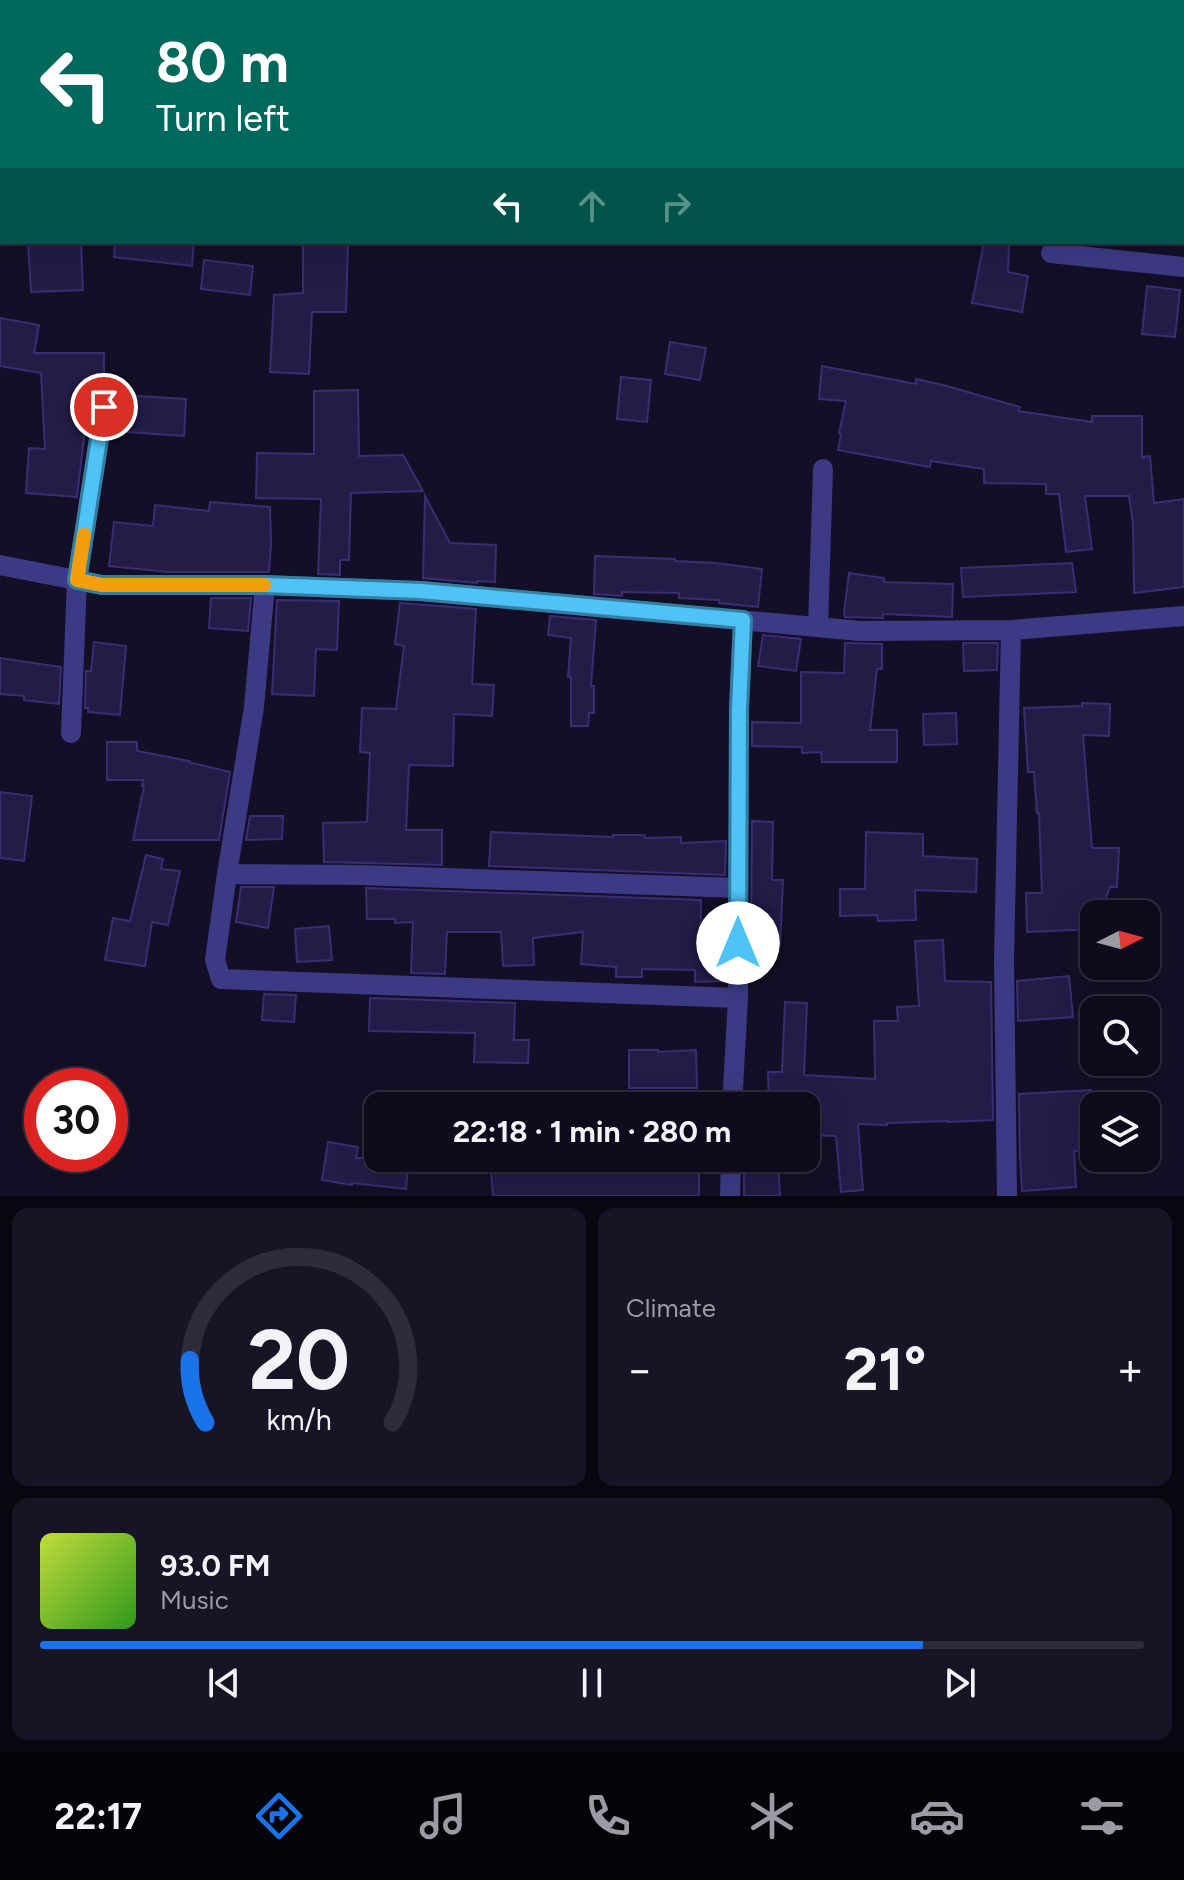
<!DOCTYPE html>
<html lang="en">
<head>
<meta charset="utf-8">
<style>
	:root { --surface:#0e0b1c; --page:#171425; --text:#f1f3f6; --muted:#9b9ba3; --line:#2e2b3b; --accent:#1a73e8 }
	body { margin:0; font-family:Figtree,sans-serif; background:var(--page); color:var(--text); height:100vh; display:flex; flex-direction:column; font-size:30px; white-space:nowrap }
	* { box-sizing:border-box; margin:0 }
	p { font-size:26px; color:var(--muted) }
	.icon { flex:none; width:44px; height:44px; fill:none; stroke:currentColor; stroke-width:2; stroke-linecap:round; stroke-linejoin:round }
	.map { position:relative; height:1196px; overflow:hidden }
	.side { display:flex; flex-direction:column; gap:12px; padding:12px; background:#08060f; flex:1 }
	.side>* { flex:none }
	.top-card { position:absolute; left:0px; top:0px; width:1184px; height:244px; box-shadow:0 8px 32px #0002,0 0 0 2px var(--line); background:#00695c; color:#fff; overflow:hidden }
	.needle { width:52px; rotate:84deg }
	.tools { position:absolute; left:1080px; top:900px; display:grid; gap:16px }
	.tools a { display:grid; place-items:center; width:80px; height:80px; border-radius:16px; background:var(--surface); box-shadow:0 8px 32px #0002,0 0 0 2px var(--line); font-size:40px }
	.speed { position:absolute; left:24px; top:1068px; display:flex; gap:16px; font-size:40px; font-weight:700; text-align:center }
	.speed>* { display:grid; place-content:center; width:104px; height:104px; border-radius:50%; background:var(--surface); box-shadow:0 8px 32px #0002,0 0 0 2px var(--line); line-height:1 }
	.speed .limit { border:12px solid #d22; background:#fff; color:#111 }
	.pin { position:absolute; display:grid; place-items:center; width:68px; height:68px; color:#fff; margin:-34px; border:4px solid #fff; border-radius:50%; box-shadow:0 2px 8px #0007 }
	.me { position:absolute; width:88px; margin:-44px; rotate:0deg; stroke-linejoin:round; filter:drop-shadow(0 0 6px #0008) }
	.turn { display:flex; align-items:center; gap:28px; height:168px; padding:0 24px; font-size:36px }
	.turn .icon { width:104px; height:104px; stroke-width:2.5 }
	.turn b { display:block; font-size:56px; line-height:68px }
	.lanes { display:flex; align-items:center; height:76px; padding:0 24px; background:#0003; justify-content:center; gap:40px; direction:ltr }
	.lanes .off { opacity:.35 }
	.big { font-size:60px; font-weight:700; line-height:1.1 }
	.side .tile { flex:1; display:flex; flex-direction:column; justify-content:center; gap:12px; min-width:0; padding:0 28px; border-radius:16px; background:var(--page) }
	.side .dial { align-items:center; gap:0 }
	.dial svg { height:208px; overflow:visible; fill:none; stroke:var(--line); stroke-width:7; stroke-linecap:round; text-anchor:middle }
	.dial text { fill:var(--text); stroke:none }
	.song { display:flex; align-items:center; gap:24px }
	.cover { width:96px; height:96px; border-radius:12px; background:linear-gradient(135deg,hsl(70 70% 55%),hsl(110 70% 35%)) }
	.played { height:8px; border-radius:4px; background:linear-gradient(90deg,var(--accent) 80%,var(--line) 80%) }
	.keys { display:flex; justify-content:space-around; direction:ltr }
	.heat { display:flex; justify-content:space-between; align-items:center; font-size:44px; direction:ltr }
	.side .tiles { flex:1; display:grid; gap:12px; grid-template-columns:1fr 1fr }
	.tile:last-child { grid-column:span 2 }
	.trip { position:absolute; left:364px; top:1092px; width:456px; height:80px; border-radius:16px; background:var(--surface); box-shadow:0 8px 32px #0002,0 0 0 2px var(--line); font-weight:700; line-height:80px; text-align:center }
	.menu { display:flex; height:128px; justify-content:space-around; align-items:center; background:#06040b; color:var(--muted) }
	.menu .icon { width:56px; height:56px }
	.menu .active { color:var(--accent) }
	.menu b { font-size:36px; color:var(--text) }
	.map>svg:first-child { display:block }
	.building { fill:#241b47; stroke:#3b2d73; stroke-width:2 }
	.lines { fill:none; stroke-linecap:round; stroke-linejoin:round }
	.street { stroke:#3d3a85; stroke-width:20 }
	.route-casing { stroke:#337fa1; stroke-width:20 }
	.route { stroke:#4fc3f7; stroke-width:14 }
	.slow { stroke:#f59e0b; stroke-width:14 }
</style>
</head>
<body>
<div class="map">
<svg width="1184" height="1196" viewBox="0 0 1184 1196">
	<rect width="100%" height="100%" fill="#130f26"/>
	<path class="building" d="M28,242h53l2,48 -52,2z
		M115,242h79l-2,24 -78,-9z
		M303,242l45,1 -2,69h-34l-3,62 -39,-2 4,-77 29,-2z
		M984,242h25l-1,30 20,4 -6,36 -50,-9z
		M204,260l49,6 -3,29 -49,-6z
		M1147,286l33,4 -5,47 -33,-3z
		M0,318l39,7 -5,28h70v41l82,5 -2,37 -71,-5 3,-28 -5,-7 -11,-1 -6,3 -3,6 -4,26 -2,-1 -8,68 -51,-4 3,-45 16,1 -4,-76 -41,-7z
		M670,342l36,6 -6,32 -35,-6z
		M822,366l94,18v-5l31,7 73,21 -2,4 74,11v-6h50v41l8,-1 4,47 30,-4v88l-50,6 -1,-69 -4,-28h-44l7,53 -26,3 -7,-58h-13v-10l-62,-1v-14l-53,-8 -1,6 -92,-17 3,-16 -2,-1 7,-32 -27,-2z
		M621,377l30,3 -4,42 -30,-3z
		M358,390l1,66 44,-1 20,36 -72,2 -2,67h-9v15l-22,-1 3,-75 -65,-1 1,-45 57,1v-63z
		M425,496l25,47 46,2 -1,37 -18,-1v2l-54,-5z
		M210,502l60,5 1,37 -2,28h-101l-59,-6 5,-44 39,4 2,-21 54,6z
		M595,556l80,3v2l41,2 46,6 -4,38 -39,-4v-3l-40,-2v-5l-57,-1v4l-28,-2z
		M1072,563l4,29 -113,5 -2,-29z
		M849,573l35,5v4l69,2 -1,33 -69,-3v4l-38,-1 -1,-4z
		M211,598h40l-3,33 -39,-3z
		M277,600l62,1 -2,49 -21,-1 -2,47 -42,-2z
		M400,603l76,6 -4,75 22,1 -2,31 -38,-2 -1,52 -44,-1 -3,65h36v35l-118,-3 -1,-39 44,-1 3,-69 -10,-1 2,-44 34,1 8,-63 -9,-2z
		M550,616l46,4 -5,66h3v27h-5l-1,13h-17v-49h-3l3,-39 -23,-3z
		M763,635l38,4 -5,32 -38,-5z
		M94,642l32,4 -6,69 -32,-3v-4h-3l1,-37h5z
		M845,643l37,1v25h-5l-7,61h27v32h-75l-1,-10 -19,1v-6l-50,-1v-24l49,1v-51l43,1z
		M963,643h35l-1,27 -33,1z
		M0,658l61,9 -2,37 -35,-4v-4l-24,-2z
		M1082,703l28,1 -1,32 -26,-1 9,113h27l-2,39h-7l-10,27h-6v15l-67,3 -1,-39h16l-3,-80h-2l-3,-41h-6l-4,-64 58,-2z
		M956,713l1,31 -33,1 -1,-31z
		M107,742h30v9l52,10 -1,1 42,10 -11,68h-86l11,-54h-2l1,-6h-36z
		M0,792l32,4 -8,65 -24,-3z
		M250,816h33l-1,23 -36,1z
		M752,821l21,1 -1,58h11l-3,66 -29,-1z
		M491,832l122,5v-2h32v3l36,-1v6l45,-2 -1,34 -236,-9z
		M866,832l57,2v22l54,3 -1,33 -61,-2 1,30 -38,1 -1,-6 -37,1v-27h25z
		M146,855l17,4 -2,10 19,2 -12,54 -16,-3 -7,44 -40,-6 8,-42 17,3z
		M241,887h33l-6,41 -32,-6z
		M366,888l335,12 -1,43 25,-1v39l-30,1v-12l-53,-1v8h-26v-10l-35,-3 2,-32 -50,6 1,27 -31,1 -2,-34h-54l-2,42 -34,-1 2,-51 -18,1v-4h-28z
		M329,926l3,34 -35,2 -2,-33z
		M943,940l2,41 46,1 2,138 -45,2v-1l-61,2v2l-29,-1 5,66 -22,2 -5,-56 -30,-1v-29h-37l-1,-34h14l3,-70 22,1 -3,72 71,4 -1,-58h24l-1,-14 22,-1 -4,-65z
		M1069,976l4,41 -55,4 -1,-40z
		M264,994l32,1 -2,27 -32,-2z
		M370,998l145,5 -1,37h15l-1,23 -54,-1 1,-29 -106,-2z
		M629,1050h29v2l38,-2 1,38h-68z
		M1091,1090l3,60 -20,1 2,36 -54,4 -2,-34 -1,-63z
		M328,1142l30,5 -2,11h53l-3,31 -54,-6v2l-30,-5z
		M490,1158h209v38h-206z
		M778,1159l2,37h-36v-35z"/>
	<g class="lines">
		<path class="street" d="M1051,253l133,14
			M0,565l102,20h163l156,6 439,40 151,-1 173,-14
			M265,585l-11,122 -27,167 133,1 378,13
			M818,627l5,-158
			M71,733l6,-153 27,-173
			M227,874l-12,86 6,19 517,19
			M732,1106l6,-108 1,-289 4,-89
			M730,1196l1,-38
			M1007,1196l-3,-236 7,-330"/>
	</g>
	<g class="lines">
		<g class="route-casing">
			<path id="route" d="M104,407l-27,173 25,5h163l156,6 322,29 -4,89 -1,234"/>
		</g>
		<use href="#route" class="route"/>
		<path class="slow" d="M84,535l-7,45 25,5h162"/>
	</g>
</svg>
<div class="tools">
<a><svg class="needle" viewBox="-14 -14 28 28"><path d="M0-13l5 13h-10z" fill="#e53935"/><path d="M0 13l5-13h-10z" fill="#9b9ba3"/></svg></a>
<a><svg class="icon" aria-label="search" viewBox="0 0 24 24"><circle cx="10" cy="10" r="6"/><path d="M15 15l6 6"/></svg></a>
<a><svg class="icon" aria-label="layers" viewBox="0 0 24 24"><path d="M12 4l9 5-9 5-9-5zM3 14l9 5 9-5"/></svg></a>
</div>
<div class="speed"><div class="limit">30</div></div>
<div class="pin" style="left:104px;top:407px;background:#d93025"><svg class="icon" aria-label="arrive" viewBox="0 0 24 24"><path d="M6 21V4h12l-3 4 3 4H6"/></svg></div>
<svg class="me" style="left:738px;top:943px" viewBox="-20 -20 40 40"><circle r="19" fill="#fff"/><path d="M0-13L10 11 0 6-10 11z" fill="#4fc3f7"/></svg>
<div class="trip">22:18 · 1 min · 280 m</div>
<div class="top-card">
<div class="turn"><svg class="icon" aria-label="left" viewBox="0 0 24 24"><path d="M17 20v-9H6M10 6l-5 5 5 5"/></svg><div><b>80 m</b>Turn left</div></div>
<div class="lanes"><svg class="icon" aria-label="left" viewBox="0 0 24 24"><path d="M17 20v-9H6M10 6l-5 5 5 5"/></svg><svg class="icon off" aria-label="ahead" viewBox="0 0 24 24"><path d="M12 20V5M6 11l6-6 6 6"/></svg><svg class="icon off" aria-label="right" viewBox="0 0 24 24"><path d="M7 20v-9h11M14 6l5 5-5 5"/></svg></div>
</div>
</div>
<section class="side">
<div class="tiles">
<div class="tile dial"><svg viewBox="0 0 100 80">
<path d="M14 69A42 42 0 1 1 86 69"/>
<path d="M14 69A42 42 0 0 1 8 45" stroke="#1a73e8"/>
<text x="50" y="56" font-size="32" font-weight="700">20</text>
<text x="50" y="72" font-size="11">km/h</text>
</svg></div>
<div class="tile"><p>Climate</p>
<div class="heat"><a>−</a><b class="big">21°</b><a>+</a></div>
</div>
<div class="tile">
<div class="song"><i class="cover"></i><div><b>93.0 FM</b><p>Music</p></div></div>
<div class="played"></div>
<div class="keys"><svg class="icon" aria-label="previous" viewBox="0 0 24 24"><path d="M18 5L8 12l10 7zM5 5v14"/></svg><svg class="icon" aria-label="pause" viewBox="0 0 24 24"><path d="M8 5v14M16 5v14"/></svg><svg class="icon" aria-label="next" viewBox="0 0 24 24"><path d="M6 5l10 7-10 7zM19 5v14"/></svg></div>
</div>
</div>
</section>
<nav class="menu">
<b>22:17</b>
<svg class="icon active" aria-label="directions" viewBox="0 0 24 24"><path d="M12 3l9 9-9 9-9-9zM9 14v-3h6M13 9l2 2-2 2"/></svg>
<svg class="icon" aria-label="music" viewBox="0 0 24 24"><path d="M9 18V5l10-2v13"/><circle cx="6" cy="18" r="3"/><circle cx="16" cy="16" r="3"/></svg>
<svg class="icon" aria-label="phone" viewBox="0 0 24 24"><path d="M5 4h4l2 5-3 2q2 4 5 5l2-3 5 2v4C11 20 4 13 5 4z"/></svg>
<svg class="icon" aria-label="climate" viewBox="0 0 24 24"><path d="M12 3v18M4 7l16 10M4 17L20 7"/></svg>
<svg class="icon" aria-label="car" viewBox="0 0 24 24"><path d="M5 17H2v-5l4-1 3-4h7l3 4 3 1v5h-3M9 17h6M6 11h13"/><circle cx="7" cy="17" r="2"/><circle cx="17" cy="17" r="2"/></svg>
<svg class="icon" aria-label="filters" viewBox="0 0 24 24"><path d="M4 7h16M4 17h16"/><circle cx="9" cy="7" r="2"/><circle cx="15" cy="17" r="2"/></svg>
</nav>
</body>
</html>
